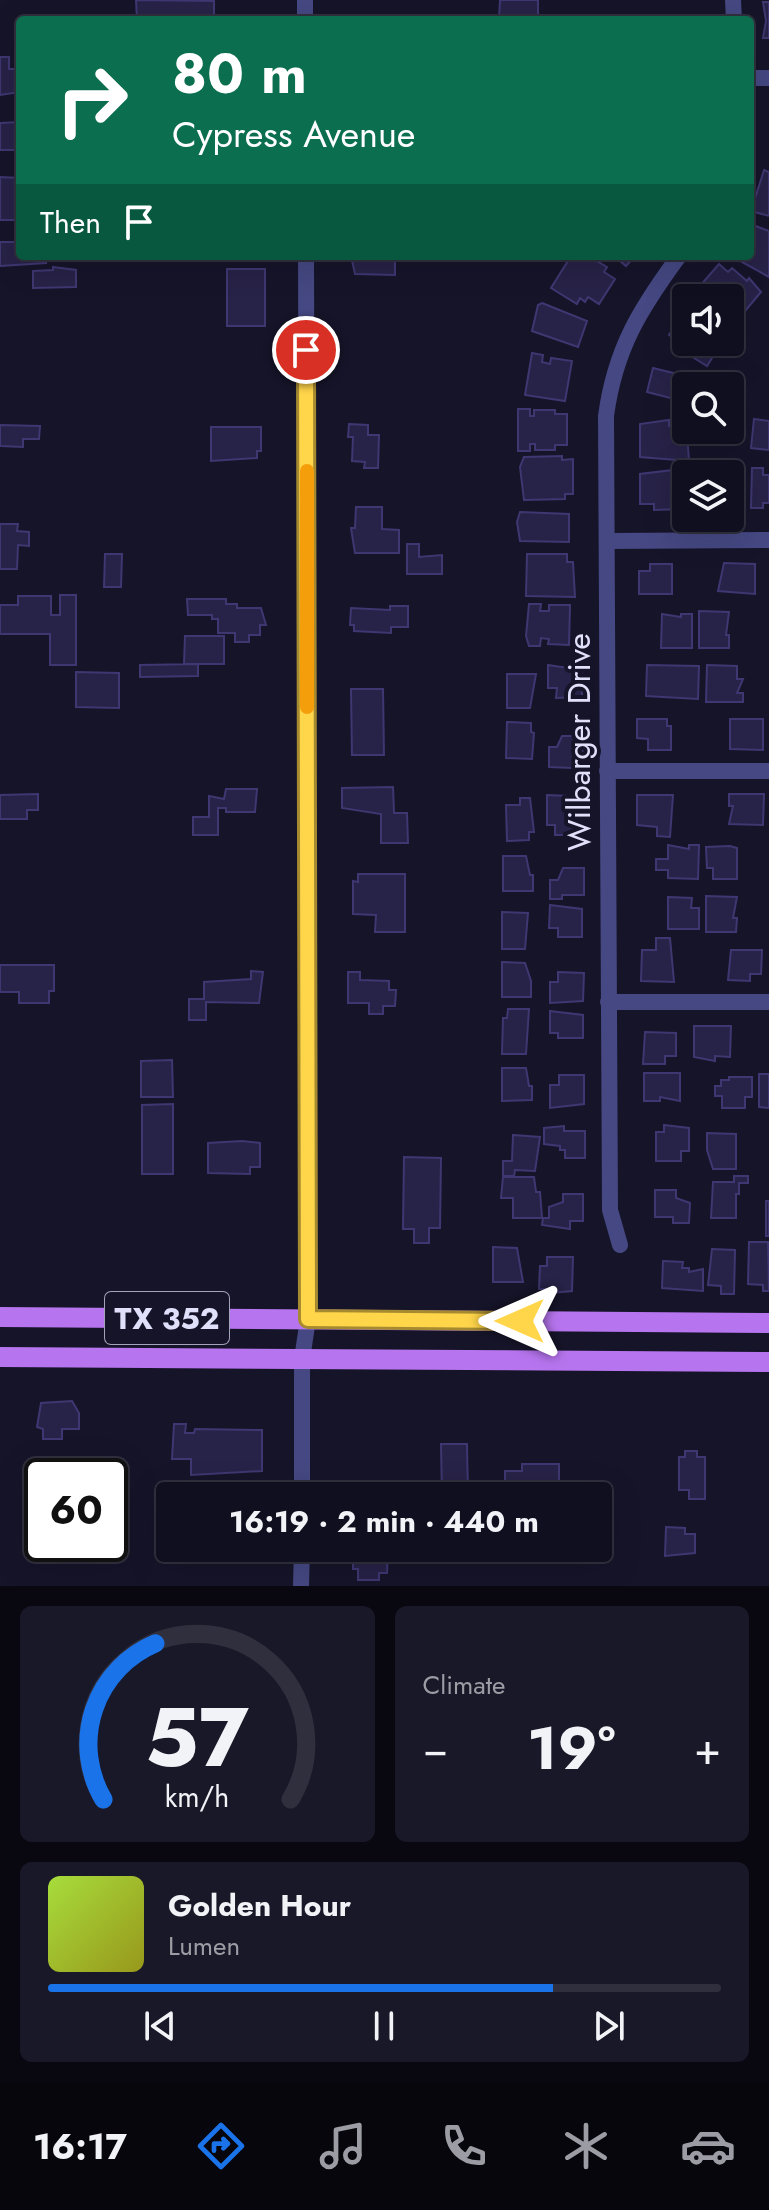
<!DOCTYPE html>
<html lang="en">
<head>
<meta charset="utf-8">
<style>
	:root { --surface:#100f1f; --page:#191828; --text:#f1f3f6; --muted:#9c9ca4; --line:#302f3d; --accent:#1a73e8 }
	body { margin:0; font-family:Jost,sans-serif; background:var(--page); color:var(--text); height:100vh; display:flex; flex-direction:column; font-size:30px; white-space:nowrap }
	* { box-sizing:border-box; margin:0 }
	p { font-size:26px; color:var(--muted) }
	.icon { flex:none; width:44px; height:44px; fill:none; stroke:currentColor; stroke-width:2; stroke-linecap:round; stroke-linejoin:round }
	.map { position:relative; height:1586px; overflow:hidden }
	.sheet { display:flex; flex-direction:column; gap:20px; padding:20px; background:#090811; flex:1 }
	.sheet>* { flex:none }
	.top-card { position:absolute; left:16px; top:16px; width:738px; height:244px; border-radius:8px; box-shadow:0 8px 32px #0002,0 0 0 2px var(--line); background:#0b6e4f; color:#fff; overflow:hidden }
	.buttons { position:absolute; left:672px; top:284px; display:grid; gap:16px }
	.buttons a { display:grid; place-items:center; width:72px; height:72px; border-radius:8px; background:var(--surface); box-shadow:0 8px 32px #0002,0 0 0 2px var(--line); font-size:40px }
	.speed { position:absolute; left:24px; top:1458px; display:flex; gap:16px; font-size:40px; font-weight:700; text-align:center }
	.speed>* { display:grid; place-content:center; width:104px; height:104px; border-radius:50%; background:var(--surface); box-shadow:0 8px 32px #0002,0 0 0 2px var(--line); line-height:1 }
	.speed .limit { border:4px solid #111; border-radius:12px; background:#fff; color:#111 }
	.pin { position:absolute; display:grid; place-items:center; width:68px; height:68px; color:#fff; margin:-34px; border:4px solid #fff; border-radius:50%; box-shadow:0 2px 8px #0007 }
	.me { position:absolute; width:88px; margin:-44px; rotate:270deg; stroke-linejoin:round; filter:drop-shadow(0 0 6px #0008) }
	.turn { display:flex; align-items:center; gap:28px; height:168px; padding:0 24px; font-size:36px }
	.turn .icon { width:104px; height:104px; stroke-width:2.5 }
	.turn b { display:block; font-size:56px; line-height:68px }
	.then { display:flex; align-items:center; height:76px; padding:0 24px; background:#0003; gap:16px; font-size:30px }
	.big { font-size:60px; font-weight:700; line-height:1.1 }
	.sheet .widget { flex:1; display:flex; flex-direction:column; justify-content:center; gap:12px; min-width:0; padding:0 28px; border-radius:12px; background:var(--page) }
	.sheet .dial { align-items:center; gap:0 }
	.dial svg { height:208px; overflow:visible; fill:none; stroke:var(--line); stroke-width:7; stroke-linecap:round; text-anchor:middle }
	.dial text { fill:var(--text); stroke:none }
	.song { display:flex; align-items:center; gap:24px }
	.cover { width:96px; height:96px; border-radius:12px; background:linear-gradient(135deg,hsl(80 70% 55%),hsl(60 70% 35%)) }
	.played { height:8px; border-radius:4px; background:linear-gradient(90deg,var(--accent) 75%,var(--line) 75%) }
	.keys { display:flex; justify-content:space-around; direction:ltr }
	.heat { display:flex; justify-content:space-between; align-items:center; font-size:44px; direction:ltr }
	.sheet .tiles { flex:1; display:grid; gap:20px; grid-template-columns:1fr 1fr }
	.widget:last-child { grid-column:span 2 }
	.trip { position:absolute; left:156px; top:1482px; width:456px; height:80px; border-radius:8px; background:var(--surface); box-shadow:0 8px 32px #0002,0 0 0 2px var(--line); font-weight:700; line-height:80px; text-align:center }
	.tab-bar { display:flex; height:128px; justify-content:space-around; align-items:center; background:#06060c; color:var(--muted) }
	.tab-bar .icon { width:56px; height:56px }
	.tab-bar .active { color:var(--accent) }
	.tab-bar b { font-size:36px; color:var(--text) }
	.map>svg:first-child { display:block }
	.building { fill:#272247; stroke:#3e3771; stroke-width:2 }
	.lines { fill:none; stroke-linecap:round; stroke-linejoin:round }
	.street { stroke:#454882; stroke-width:16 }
	.primary { stroke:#b674ee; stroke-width:20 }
	.route-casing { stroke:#a68a30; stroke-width:20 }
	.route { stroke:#ffd54a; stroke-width:14 }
	.slow { stroke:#f59e0b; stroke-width:14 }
	.labels { text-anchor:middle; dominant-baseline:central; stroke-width:8; stroke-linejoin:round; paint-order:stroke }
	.shield { fill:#161429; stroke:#a3a3bc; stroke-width:2 }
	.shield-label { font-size:30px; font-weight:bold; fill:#e0e0fb }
	.street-label { font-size:32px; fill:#e0e0fb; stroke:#161429 }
</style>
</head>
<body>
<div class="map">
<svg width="769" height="1586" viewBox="0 0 769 1586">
	<rect width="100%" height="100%" fill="#161429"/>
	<path class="building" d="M136,0l78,1v19h-77z
		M500,0h38v20h-39z
		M763,2h6v36h-6l3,-17z
		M0,57h9v12h11v23l-20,3z
		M20,122v28h-20v-27z
		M764,170l5,2v44l-18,-5z
		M0,177l20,1v42h-20z
		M750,224l19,7v46l-34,-19 15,-2z
		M0,242h20v14h26v7l-46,3z
		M351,256h44v19l-40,-1z
		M571,256h17l19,11 -3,5 11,7 -16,25 -11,-7 -3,5 -5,-4 -3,6 -26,-16z
		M614,256h21l-9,10z
		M719,264l9,8 4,-4 15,13 2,-3 12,14 -26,31 -5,-4v-21h-22l-9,-11z
		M53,267l23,3v17l-43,1v-17l20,-1z
		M227,269h38v57h-38z
		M542,303l45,18 -9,26 -46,-16 6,-26z
		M685,309l1,33h36l-15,24 -32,-20 3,-5 -9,-6z
		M532,353l11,2 -1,7 8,2 1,-6 21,3 -7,40 -40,-6z
		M653,368l49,12 -2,6h-14v16l-39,-10z
		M518,409h12v7h4v-6h21v4h12v31h-12v5h-20v-6h-5v7h-12z
		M677,419h9l3,42 -49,-4v-33l29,-4v6h8z
		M754,419l15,2v29l-18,-2z
		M349,424l19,1v10h11l-1,33h-14l1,-6 -13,-1 1,-24h-5z
		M0,425l40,1 -1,13h-16v8l-23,-1z
		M211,427h50v24h-4v7l-46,3z
		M562,456v4l11,-1v35h-8v5l-41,1 -4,-33 4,-10z
		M690,468v6h-4v35l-32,1v-6h-14v-30z
		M752,468h11v7h6v28h-6v5h-12z
		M356,507h26v22l17,1v23h-44l-4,-25h4z
		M520,512l49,2v28l-49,-1 -3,-19z
		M0,524h18l-1,7 12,1v14l-11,-1 -1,24h-17z
		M407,544h12v13l23,-2v19h-35z
		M105,554h17l-1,33h-17z
		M527,554h40v8h6l2,35 -49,-1z
		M724,563l31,1v30l-37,-3z
		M650,564h22v30h-33v-23h11z
		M60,595h16v70h-26v-31h-50v-29h18v-9h33v19h9z
		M187,599h39v5h11v4h24l5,17h-6v10h-11v7h-14v-9h-17v-14h-6v-4h-24z
		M529,604h12l-1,7h9v-6h21l-1,40 -21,-1 1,-5 -8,-1 -1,8h-11l-3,-10z
		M390,606h18v21h-17v6l-37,-2v-6h-4l1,-17 39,2z
		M699,611l30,1 -3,23h3v13h-30z
		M662,614l19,3v-3h11v34h-31z
		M185,636h39v28h-40z
		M198,664v12l-58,1v-12z
		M548,665l34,5v27l-26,1 1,-10h-9z
		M647,665l52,1 -1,33 -52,-3z
		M707,665l30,1v13h6l-6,14h6v9h-37z
		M76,672l43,1v35l-43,-1z
		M507,674h29l-6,34h-23z
		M351,689h32l1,66h-32z
		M637,719h30v7h4v24h-23v-11l-11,-1z
		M730,719h33v31l-33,-1z
		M507,722l24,1v9l3,1 -2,26 -26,-1z
		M562,736h21v26h-11v6l-23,-1v-20h8z
		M393,787l1,26h13l1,30h-27v-29l-39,-6v-20z
		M226,789h31l-2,23h-29v-4h-8v27h-25v-18h16v-21l15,3z
		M38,794v16h-11v9h-27v-24z
		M729,794h35l-1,31 -34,-1 4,-18h-4z
		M547,795l22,1v10l12,1v28h-26v-10h-8z
		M637,795h36l-3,42 -13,-1v-9l-20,-2z
		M520,798h10l4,34h-5v8l-22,1 -1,-36h14z
		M668,845l21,4v-4h10l-1,34 -30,-1v-8h-12v-11h12z
		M730,846l7,2v31h-24v-11h-6l-1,-21z
		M503,856h23l4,19h3v16h-30z
		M563,868h21v27h-22v4h-12v-19h8z
		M358,874h47v58h-30l1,-17 -23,-1v-33l5,1z
		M706,896l31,1 -4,21h4l-1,14h-30z
		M668,897l24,1 -1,10h8v21h-31z
		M550,905l32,4v28h-24v-9h-9z
		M502,912l26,1 -3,36h-23z
		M656,938h14l4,44 -33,-1 1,-31h14z
		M731,950h31l-1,24h-11v7l-22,-1z
		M502,962l23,1 6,18v16h-29z
		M0,965h54v26h-5v12h-30v-11h-19z
		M251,971l12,1 -4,31 -53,-1v18h-17v-21h15v-17l47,-3z
		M348,972h12v8l29,1v9h7l-1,16h-12v8h-14v-11h-21z
		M558,972l26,1 -1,28 -33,2v-21h8z
		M508,1009h21l-3,45h-24l1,-36h4z
		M550,1011l33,4v23h-25v-5h-8z
		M694,1026h37l-1,31 -15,-1v5l-21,-4z
		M645,1032l31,1v23h-11v8h-22z
		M172,1060l1,37h-32v-36z
		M502,1068h24l3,18h3v14l-30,1z
		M644,1073h36v28l-20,-4v4h-16z
		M759,1074h10v34l-10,-1z
		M559,1075h25v29l-34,4v-23h9z
		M729,1077h23v20h-7v11h-23v-12h-7v-10h6v-6h8z
		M173,1104v70h-31v-69z
		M664,1125l25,3v23h-8v10h-25v-29h8z
		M564,1126v5h21v27h-20v-8h-5v-4l-16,-2v-16z
		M707,1133l29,1v35h-23l-6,-19z
		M513,1135l27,2 -5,34 -20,-1 -1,6h-11v-15h9z
		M242,1141l18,2v24h-10v7l-42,-1v-30z
		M404,1157l37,1 -1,70h-11v15h-15v-14h-11z
		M734,1176h14v7h-9v11h-3v24h-25l2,-36h21z
		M503,1177h31l2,15h4l2,26h-29v-20h-12z
		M655,1190h21v8l14,5 -1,20h-16v-6h-18z
		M563,1194h20v27h-13v8l-28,-4 1,-7h6v-11l14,-5z
		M766,1201h3v35h-3z
		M749,1242h19l1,49h-6v-6l-15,-1z
		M493,1247l24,1 6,34h-30z
		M712,1249l23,1 -1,44h-13v-8l-13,-1z
		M547,1257h26l-1,34 -20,2v-4h-13l1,-23h7z
		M663,1261l20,1 -1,6h7v4l14,-3v22l-41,-3z
		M72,1401l7,12v16h-17v10h-19v-10l-6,-2 4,-24z
		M174,1424h12l-1,9h9l1,-4 67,1v41l-71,4v-16h-19z
		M441,1444h26l1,52h-26z
		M685,1451h12v6h8v42h-16v-9h-10v-33h6z
		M522,1464h37v25l-54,4v-22h17z
		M224,1482h17v10h-5v3l14,1h-24z
		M40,1522l2,22h28v6l-31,-1z
		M666,1527l19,1v6h10v19l-30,3z
		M226,1548h25v11h-25z
		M353,1548l35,2 -1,23h-8v7h-21v-11h-5z"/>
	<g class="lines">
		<path class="street" d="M305,0v20
			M733,0l1,20
			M750,78h19
			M607,541l162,-1
			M607,771h162
			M608,1002h161
			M620,1245l-10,-35 -4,-794c9,-67 34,-107 73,-160
			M302,1496v-137l6,-40 1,-65 -3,-998
			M301,1586l1,-38"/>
		<path class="primary" d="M0,1317l769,6
			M0,1357l769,5"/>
	</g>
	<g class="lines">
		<g class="route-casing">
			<path id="route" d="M306,350l2,969 212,2"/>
		</g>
		<use href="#route" class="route"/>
		<path class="slow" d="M307,471v236"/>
	</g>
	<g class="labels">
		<rect class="shield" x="105" y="1292" width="124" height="52" rx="6"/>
		<g class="shield-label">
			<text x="167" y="1318">TX 352</text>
		</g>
		<g class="street-label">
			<text transform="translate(579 742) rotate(-90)">Wilbarger Drive</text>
		</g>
	</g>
</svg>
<div class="buttons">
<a><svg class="icon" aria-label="sound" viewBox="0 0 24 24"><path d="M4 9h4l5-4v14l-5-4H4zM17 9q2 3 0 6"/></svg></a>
<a><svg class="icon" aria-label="search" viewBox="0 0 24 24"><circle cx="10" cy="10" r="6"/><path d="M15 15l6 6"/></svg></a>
<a><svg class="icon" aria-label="layers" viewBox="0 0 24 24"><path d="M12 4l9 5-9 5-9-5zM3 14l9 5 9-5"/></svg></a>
</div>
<div class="speed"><div class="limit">60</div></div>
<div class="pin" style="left:306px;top:350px;background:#d93025"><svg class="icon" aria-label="arrive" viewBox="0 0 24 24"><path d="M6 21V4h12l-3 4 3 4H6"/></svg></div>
<svg class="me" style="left:520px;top:1321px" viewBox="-20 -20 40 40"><path d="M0-17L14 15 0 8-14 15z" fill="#ffd54a" stroke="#fff" stroke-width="4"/></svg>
<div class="trip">16:19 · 2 min · 440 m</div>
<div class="top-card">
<div class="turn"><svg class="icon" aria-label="right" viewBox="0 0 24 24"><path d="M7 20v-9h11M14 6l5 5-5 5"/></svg><div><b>80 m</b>Cypress Avenue</div></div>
<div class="then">Then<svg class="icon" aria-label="arrive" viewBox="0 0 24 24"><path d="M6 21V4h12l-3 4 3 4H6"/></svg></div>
</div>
</div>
<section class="sheet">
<div class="tiles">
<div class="widget dial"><svg viewBox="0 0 100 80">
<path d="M14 69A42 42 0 1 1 86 69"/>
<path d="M14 69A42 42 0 0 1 34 9" stroke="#1a73e8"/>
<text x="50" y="56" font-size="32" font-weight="700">57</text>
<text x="50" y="72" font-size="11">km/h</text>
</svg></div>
<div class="widget"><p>Climate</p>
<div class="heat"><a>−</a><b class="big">19°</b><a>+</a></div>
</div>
<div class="widget">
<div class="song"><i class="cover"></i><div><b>Golden Hour</b><p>Lumen</p></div></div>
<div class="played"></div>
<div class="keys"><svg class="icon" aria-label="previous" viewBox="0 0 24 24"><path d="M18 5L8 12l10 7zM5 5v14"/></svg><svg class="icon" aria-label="pause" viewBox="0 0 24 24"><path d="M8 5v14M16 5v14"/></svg><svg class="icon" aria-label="next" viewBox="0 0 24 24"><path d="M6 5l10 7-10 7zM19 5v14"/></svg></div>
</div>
</div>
</section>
<nav class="tab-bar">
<b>16:17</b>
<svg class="icon active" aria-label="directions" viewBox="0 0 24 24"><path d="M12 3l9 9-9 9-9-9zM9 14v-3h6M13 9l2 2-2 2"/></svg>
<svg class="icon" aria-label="music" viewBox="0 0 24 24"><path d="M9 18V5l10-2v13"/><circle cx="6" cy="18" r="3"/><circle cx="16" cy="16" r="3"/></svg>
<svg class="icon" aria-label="phone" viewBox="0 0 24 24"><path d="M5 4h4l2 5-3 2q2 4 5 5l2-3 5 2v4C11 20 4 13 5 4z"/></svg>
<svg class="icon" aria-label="climate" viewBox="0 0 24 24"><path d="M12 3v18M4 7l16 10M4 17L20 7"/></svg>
<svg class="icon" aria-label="car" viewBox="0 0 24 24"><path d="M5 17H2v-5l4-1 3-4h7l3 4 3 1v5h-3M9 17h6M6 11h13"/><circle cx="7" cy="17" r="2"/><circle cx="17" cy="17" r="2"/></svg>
</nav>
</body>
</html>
